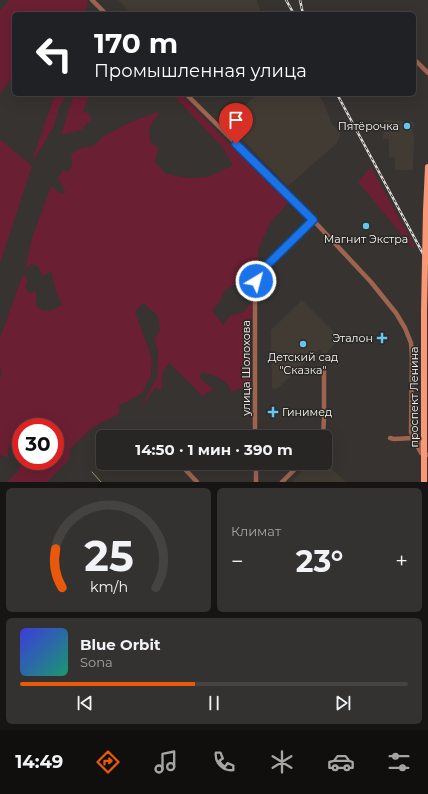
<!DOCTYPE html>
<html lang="ru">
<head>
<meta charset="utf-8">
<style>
	:root { --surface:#282624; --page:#343231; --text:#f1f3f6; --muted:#a5a5a6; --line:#444341; --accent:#ea580c }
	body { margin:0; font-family:Montserrat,sans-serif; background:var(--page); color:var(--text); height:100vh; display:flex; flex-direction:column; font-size:15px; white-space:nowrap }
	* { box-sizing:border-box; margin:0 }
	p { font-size:13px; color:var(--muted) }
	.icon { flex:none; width:22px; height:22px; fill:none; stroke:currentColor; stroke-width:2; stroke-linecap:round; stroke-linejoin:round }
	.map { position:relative; height:482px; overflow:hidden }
	.drawer { display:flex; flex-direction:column; gap:6px; padding:6px; background:#161514; flex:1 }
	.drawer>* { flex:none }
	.top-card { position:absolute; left:12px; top:12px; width:404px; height:84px; border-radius:6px; box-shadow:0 4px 16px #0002,0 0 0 1px var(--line); background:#202124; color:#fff; overflow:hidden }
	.speed { position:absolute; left:12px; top:418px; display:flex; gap:8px; font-size:20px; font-weight:700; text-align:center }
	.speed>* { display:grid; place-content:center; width:52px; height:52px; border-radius:50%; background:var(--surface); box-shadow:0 4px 16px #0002,0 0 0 1px var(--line); line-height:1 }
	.speed .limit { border:6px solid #d22; background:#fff; color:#111 }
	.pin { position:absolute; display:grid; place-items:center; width:34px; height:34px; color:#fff; margin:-41px -17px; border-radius:50% 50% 50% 0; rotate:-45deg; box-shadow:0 0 4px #0007 }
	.pin .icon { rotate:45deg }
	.me { position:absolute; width:44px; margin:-22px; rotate:37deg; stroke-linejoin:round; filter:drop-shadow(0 0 3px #0008) }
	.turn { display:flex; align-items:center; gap:14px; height:84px; padding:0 16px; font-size:18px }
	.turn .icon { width:52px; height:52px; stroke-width:2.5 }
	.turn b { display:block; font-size:28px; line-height:34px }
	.big { font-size:30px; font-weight:700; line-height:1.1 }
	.drawer .widget { flex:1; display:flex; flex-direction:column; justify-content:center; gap:6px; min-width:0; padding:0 14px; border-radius:6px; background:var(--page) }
	.drawer .dial { align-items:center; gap:0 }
	.dial svg { height:104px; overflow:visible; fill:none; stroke:var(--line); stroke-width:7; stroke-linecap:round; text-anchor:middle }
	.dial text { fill:var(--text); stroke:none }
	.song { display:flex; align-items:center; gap:12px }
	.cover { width:48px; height:48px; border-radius:6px; background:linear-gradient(135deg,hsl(240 70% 55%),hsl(160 70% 35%)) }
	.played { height:4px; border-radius:2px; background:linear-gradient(90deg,var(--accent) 45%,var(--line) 45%) }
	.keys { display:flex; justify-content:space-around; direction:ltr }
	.heat { display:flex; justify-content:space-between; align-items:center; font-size:22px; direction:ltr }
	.drawer .tiles { flex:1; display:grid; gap:6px; grid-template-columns:1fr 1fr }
	.widget:last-child { grid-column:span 2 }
	.trip { position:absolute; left:96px; top:430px; width:236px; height:40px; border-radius:6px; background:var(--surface); box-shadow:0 4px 16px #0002,0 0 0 1px var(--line); font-weight:700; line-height:40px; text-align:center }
	.tabs { display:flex; height:64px; justify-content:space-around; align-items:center; background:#100f0e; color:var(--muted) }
	.tabs .icon { width:28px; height:28px }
	.tabs .on { color:var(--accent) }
	.tabs b { font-size:18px; color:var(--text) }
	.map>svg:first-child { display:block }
	.built { fill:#423b34 }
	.green { fill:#6b1f33 }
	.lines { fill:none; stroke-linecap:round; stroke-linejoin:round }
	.stream { stroke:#83a46a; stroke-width:1 }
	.minor { stroke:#9f644f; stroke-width:4.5 }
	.major { stroke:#f99876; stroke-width:6 }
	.rail-casing { stroke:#dbdad8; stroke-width:2.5 }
	.rail { stroke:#2b2926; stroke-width:1; stroke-dasharray:3; stroke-linecap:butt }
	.major-bridge { stroke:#f99876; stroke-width:6 }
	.route-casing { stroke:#114b97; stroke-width:10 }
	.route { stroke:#1a73e8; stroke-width:7 }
	.poi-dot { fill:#65c5ee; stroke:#2b2926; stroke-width:1.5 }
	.labels { text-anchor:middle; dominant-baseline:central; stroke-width:3; stroke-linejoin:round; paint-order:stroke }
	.poi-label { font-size:11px; fill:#f6f5f3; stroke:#2b2926; text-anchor:end }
	.street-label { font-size:11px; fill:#f6f5f3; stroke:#2b2926 }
</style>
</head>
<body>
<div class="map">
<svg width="428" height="482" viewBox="0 0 428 482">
	<rect width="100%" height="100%" fill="#363330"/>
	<path class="built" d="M118,0h139l4,14h-129z
		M257,94h60l7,9 7,20 10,10 -4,10 -49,43 -61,-62z
		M384,120l30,2 1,3 -3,3 2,9 -1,33h-18v-12l-6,-1v-18h-6z
		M302,300l38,38 -15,17 -6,-6 -42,40 -5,-1 -1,-58z
		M310,463h15l21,19h-54z"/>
	<path class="green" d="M9,0h77l2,2 -2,10 4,2h-76v61l-14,19v-83z
		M55,94h12l-8,14 -5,18 -21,35 1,-7z
		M74,94h21l-7,5 -5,13h4l5,7 -11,11 -20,5z
		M177,94h4l62,64 46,44 -19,21 -12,27v9l-2,9 -17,14 -14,8 -7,14 -6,6 11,15 8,-10 13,-3 8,-12 -1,93 -12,-5 -8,5c-3,-14 -15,-17 -28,-21l-4,5 9,8 6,3 -11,8 -34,-33 -6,9 -2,18 -6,-2 -16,22 18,-33 1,-25 -4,-13 6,-9 -2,-14 -15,-13 -8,9 17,47 -1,16 -9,18 -17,10 -6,2v9l-26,13 -23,22 -1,11 -22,22h-40l10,-10 6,-11h32v-34h-34v17l-3,-2 -10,5v11l-8,-3v-77l2,-3 -2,-10v-27l23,-64 5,7 -3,8 5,4 6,-2v14l7,6 9,-1 10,-5 -6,-14 -5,-20 -8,6 -5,-11 -6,-2 -7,5 7,-31 19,-52 9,7h6l-8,-15 5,-8 6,2 3,-8 -1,-10 11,-6 11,-2 11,-10 22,-12 34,-13 -11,17 1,14 8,6 -3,14 11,12 22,4 20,-1 25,-12 -10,-17 -48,-51z
		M0,139l32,27 -32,97z
		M371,167l44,80 -2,1 -55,-66z"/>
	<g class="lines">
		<path class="stream" d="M92,472l9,10"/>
		<path class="minor" d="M92,0l14,14
			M414,59l14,14
			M186,94l127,126 58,62 25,31 9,15 6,15 1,14 -1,75 2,6 8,15 7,2
			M412,430l12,20
			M255,437v-158l1,-3 57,-56
			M323,437l1,-19v-49
			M390,438l4,1 19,-1
			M181,465l16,17
			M256,482v-19
			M282,482l19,-19"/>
		<path class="major" d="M426,211l2,-44
			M424,312v170"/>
		<g class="rail-casing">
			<path id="rail" d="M286,0l8,14
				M300,0l3,14
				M337,94l91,169"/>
		</g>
		<use href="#rail" class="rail"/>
		<path class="major-bridge" d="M424,312l2,-101"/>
	</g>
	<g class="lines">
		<g class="route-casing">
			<path id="route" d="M236,144l77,76 -57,56v5"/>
		</g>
		<use href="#route" class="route"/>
	</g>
	<g class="poi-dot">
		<circle cx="407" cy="126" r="4"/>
		<circle cx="366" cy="226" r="4"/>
		<path d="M380 332h4v4h4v4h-4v4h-4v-4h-4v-4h4z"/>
		<circle cx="303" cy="344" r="4"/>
		<path d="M271 406h4v4h4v4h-4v4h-4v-4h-4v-4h4z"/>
	</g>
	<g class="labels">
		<g class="poi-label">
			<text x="399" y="126">Пятёрочка</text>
			<text x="366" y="239" text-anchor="middle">Магнит Экстра</text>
			<text x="373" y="338">Эталон</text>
			<text x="303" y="357" text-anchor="middle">Детский сад<tspan x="303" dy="13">"Сказка"</tspan></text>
			<text x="282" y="412" text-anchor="start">Гинимед</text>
		</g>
		<g class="street-label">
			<text transform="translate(246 368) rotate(-90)">улица Шолохова</text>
			<text transform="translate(414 397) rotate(-90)">проспект Ленина</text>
		</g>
	</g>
</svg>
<div class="speed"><div class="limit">30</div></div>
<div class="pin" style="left:236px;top:144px;background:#d93025"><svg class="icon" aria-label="arrive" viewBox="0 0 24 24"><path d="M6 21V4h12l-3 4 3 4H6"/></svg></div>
<svg class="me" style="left:256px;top:281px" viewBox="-20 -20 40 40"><circle r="17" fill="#1a73e8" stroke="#fff" stroke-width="3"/><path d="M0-11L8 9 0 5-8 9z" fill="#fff"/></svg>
<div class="trip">14:50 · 1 мин · 390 m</div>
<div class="top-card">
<div class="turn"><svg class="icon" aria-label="left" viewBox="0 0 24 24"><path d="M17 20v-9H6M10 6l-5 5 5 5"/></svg><div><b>170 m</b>Промышленная улица</div></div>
</div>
</div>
<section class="drawer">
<div class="tiles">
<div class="widget dial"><svg viewBox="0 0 100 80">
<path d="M14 69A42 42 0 1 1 86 69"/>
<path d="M14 69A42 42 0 0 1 9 39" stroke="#ea580c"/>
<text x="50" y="56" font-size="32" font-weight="700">25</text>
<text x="50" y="72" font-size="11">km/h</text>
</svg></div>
<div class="widget"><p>Климат</p>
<div class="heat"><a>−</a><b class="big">23°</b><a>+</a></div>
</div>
<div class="widget">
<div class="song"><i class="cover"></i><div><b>Blue Orbit</b><p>Sona</p></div></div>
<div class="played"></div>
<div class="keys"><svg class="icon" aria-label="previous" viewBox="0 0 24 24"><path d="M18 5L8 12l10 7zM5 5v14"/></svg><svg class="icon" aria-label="pause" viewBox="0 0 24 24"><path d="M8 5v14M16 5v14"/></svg><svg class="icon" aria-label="next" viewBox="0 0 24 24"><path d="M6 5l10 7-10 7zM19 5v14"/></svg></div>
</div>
</div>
</section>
<nav class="tabs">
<b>14:49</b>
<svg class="icon on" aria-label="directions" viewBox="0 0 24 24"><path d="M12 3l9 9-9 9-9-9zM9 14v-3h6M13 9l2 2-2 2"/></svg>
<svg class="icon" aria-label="music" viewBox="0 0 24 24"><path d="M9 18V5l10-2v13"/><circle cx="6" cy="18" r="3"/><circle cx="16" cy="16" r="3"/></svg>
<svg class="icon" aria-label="phone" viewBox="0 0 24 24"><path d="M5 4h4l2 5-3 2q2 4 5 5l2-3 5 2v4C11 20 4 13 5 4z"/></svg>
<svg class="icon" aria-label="climate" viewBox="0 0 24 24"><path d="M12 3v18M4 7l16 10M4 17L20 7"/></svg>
<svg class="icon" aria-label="car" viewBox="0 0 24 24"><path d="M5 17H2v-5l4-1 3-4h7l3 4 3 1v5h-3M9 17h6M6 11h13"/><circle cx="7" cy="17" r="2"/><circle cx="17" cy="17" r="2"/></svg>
<svg class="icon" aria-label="filters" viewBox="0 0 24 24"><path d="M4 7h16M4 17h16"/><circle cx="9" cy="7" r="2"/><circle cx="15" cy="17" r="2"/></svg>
</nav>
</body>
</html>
